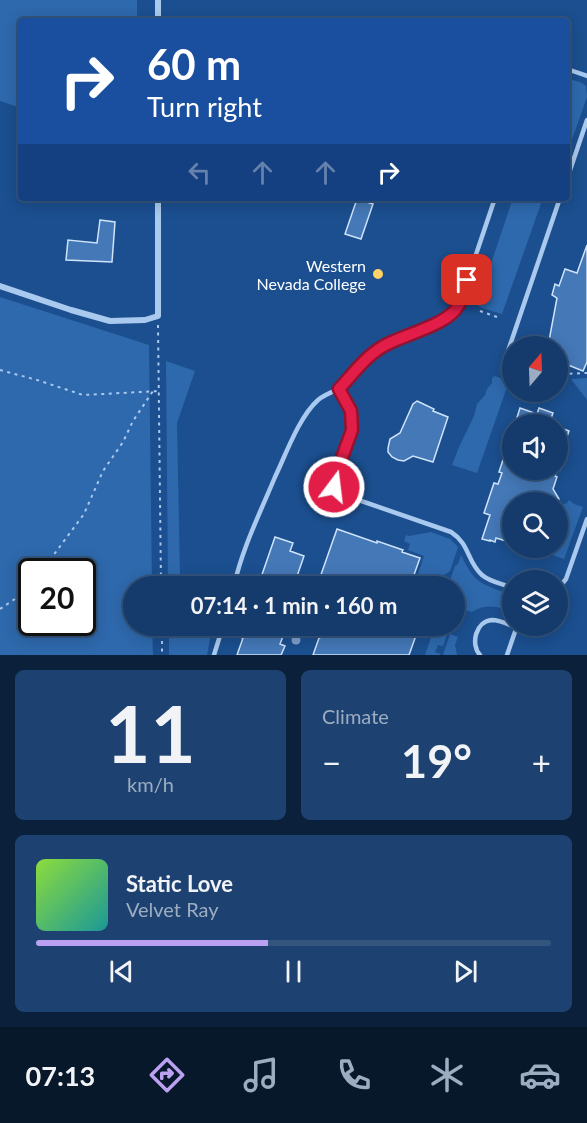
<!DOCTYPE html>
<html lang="en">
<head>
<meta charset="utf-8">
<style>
	:root { --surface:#143b6b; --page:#1d4271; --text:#f1f3f6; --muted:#9dadc1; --line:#33557e; --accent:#bca0f2 }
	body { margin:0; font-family:Lato,sans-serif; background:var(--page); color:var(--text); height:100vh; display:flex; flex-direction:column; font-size:22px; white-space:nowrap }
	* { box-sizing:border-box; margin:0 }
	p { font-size:20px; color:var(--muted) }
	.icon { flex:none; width:33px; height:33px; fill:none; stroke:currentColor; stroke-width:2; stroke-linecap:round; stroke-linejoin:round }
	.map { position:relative; height:655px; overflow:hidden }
	.drawer { display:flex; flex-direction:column; gap:15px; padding:15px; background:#0b203b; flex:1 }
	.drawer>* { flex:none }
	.hud { position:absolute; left:18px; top:18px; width:552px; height:183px; border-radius:6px; box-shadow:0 3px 15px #0003,0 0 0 2px var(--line); background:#1a4fa0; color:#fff; overflow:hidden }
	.needle { width:39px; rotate:19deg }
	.fabs { position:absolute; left:502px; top:336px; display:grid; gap:12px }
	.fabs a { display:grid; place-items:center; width:66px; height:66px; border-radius:50%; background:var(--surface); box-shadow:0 3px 15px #0003,0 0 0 2px var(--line); font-size:30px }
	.speed { position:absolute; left:18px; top:558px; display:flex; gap:12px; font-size:30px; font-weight:700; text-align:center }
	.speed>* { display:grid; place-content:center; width:78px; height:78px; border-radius:50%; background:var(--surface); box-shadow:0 3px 15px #0003,0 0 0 2px var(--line); line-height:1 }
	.speed .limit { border:3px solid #111; border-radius:9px; background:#fff; color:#111 }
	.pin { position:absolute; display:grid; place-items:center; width:51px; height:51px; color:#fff; margin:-26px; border-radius:12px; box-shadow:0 3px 9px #0006 }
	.me { position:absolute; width:66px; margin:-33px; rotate:15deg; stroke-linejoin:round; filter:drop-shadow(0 0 4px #0008) }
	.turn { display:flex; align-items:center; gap:21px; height:126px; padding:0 30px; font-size:27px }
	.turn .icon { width:78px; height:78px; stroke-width:2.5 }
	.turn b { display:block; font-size:42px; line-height:51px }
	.lanes { display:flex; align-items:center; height:57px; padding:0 30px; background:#0003; justify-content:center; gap:30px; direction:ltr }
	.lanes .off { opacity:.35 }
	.big { font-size:45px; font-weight:700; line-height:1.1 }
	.drawer .widget { flex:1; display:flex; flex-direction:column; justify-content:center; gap:9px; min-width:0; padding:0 21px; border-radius:9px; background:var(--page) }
	.drawer .dial { align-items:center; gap:0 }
	.dial b { font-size:78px; line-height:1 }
	.song { display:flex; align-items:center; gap:18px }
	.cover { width:72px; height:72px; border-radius:9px; background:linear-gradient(135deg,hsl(90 70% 55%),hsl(180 70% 35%)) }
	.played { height:6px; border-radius:3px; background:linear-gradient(90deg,var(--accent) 45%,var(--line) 45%) }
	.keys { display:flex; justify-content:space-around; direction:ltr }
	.heat { display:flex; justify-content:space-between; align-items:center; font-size:33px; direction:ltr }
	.drawer .tiles { flex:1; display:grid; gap:15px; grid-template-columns:1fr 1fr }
	.widget:last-child { grid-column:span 2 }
	.trip { position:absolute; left:123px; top:576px; width:342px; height:60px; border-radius:30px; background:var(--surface); box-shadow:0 3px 15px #0003,0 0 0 2px var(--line); font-weight:700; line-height:60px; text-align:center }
	.dock { display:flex; height:96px; justify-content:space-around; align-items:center; background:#08182b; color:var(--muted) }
	.dock .icon { width:42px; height:42px }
	.dock .on { color:var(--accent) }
	.dock b { font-size:27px; color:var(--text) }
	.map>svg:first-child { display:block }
	.green { fill:#2e69ad; fill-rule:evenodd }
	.building { fill:#4478b7; stroke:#cfe3fa; stroke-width:1.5 }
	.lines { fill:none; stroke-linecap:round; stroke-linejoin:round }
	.path { stroke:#a9c9ee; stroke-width:2; stroke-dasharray:3 4.5; stroke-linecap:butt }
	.service { stroke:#a9c9ee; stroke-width:4.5 }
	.minor { stroke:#a9c9ee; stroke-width:6 }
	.tree { fill:#7ea0ca }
	.route-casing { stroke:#92132f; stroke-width:15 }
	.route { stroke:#e11d48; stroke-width:10 }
	.poi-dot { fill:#ffd166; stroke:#1b4f8f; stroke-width:2 }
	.labels { text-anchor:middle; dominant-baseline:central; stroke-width:4.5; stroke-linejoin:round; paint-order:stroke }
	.poi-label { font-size:16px; fill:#fff; stroke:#1b4f8f; text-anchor:end }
</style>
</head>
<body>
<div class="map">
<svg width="587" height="655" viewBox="0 0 587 655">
	<rect width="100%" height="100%" fill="#1b4f8f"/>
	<path class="green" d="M0,0h137v21h-116v87l-21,-7z
		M567,78l15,5 4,3 1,11 -20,57z
		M513,198h30l-41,116 -20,-6 -5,-3z
		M0,297l149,48 3,241h-18v40h18l1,29h-153zM32,572h50v50h-50z
		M166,361l29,10 -18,52 3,153 32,10h-44z
		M495,376l5,2 7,9 -30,86 -25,-8 7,-18 15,-31 3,-12 8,-9 2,-6 5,-6v-5z
		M587,378v22l-16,-21z
		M569,500l5,4 9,3 -19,52 -25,-9 1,-2h18v-41l9,-4z
		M431,532l19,7 8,8 -8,24 -23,15h-13l10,-30 -16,-6 2,-6 -6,-3 2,-6 3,1z
		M461,555c14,29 20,29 49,39l-7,15c-11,-4 -21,-3 -31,3l-17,-5 -1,-21h-6l7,-20 3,-2z
		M169,626h47l-6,13 -3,16h-38z
		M435,626l14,3 -6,17 -5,-1 -3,7 5,2v1h-15z
		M450,634l8,3 -3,8 2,10h-14z"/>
	<path class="building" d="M357,199l16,5 -12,35 -16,-5z
		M100,220l15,2 -3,40 -46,-2 2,-20 29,3z
		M587,245v117l-4,9 -25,-10v-15h-10l9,-48 -5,-3 3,-11 4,2 6,-17 12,4z
		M417,401l17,8 -1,2 15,6 -15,45 -20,-6 -9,5 -6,-1 -6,-3 -4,-5v-4l2,-9 10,-6 13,-29z
		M520,408l17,6 2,-6 14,5 -4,11h-34z
		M558,427l11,4 -10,28 4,2 -3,9h-2z
		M513,429v41h44l-2,6 2,1 -4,12 6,10 -7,3h-39v41l-17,-5 -1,4 -5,-2v1l-8,-2 8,-24 -6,-2 10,-30 4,1 4,-11 -3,-1z
		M337,529l40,14v-2l26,9 -1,2 18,6 -10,28h-93z
		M275,537l18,6 -3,8 14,5 -10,29h-2v1h-34z
		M240,626h47l-7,18 5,2 -4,9h-44l6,-17 -7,-2z
		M345,626h71l3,1 -10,28h-96l6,-17z"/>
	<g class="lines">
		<path class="path" d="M480,311l20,7
			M158,325l3,261
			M0,370l37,10 46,15 77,-4
			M562,374l25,-1
			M41,572l43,-58 19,-43 20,-29 10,-21 20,-30
			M0,609l27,-18 5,-5
			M162,626v29"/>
		<path class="service" d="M567,69l20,7
			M567,179l20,-59
			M495,198l-37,110 -23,17 -38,14 -17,9 -17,15 -24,26 12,22 1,19 -18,51c0,8 3,10 10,14l107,37c19,12 16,30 31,43 8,7 21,9 31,13
			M513,379c-8,-9 -7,-17 -5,-28l52,-153
			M535,392h1
			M234,586c8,-37 26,-73 41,-109 11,-23 24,-60 43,-77 6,-5 14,-8 21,-11
			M558,589l8,-10 21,-60
			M214,655l9,-29
			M480,655c-10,-11 -4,-34 12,-35 9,0 17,5 25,8
			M507,655l10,-29"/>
		<path class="minor" d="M158,0v21
			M0,286l71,24 39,11 35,-1 13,-4v-118"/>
	</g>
	<circle class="tree" cx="296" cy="640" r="4.5"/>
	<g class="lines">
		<g class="route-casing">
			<path id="route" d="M334,487v-7l18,-50 -1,-19 -12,-22c13,-14 26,-32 43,-42 19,-12 65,-21 76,-41 5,-7 6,-18 9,-26"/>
		</g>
		<use href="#route" class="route"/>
	</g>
	<circle class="poi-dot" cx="378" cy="274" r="6"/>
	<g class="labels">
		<g class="poi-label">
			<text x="366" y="265">Western<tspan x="366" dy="18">Nevada College</tspan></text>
		</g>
	</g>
</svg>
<div class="fabs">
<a><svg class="needle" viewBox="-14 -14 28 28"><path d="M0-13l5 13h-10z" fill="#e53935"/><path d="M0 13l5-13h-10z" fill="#9dadc1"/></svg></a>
<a><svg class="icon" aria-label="sound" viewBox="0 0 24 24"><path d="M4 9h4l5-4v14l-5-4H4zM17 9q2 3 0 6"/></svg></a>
<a><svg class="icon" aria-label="search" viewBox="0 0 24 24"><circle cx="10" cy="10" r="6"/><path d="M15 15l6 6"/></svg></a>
<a><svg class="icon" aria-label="layers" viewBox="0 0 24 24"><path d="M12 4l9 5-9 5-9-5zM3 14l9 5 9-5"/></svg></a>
</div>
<div class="speed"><div class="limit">20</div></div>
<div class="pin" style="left:467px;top:280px;background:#d93025"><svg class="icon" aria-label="arrive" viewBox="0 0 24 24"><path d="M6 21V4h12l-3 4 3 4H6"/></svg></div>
<svg class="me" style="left:334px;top:487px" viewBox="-20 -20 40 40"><circle r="17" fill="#e11d48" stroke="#fff" stroke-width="3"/><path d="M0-11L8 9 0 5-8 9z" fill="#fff"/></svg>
<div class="trip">07:14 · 1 min · 160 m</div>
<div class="hud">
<div class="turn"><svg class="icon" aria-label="right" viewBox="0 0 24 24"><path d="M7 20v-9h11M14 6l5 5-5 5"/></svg><div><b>60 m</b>Turn right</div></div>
<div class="lanes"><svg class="icon off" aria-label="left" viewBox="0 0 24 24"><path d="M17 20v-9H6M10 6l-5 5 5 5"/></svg><svg class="icon off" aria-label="ahead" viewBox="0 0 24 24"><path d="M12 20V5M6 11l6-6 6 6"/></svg><svg class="icon off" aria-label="ahead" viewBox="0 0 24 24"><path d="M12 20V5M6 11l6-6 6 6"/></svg><svg class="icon" aria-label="right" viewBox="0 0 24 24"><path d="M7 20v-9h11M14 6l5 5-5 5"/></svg></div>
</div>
</div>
<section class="drawer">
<div class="tiles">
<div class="widget dial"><b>11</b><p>km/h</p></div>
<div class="widget"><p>Climate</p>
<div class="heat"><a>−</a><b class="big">19°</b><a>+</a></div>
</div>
<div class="widget">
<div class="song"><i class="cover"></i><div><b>Static Love</b><p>Velvet Ray</p></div></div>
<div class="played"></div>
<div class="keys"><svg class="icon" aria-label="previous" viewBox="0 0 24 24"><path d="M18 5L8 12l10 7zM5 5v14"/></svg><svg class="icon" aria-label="pause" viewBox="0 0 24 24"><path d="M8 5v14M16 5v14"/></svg><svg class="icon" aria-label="next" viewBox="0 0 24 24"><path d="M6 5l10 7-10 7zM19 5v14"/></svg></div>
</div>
</div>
</section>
<nav class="dock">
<b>07:13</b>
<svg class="icon on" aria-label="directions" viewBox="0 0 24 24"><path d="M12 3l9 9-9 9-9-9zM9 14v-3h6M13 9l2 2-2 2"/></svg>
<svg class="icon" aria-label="music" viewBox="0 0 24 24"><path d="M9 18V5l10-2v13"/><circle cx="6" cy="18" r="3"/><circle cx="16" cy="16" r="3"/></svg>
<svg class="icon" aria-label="phone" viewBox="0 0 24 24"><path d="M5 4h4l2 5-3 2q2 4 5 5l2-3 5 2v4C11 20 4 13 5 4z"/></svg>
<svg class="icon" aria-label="climate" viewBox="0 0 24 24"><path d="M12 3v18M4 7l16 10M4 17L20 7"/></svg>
<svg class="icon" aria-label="car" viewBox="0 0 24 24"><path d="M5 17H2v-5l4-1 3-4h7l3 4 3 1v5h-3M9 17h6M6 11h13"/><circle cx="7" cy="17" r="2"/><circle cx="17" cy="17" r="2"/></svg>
</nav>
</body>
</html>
